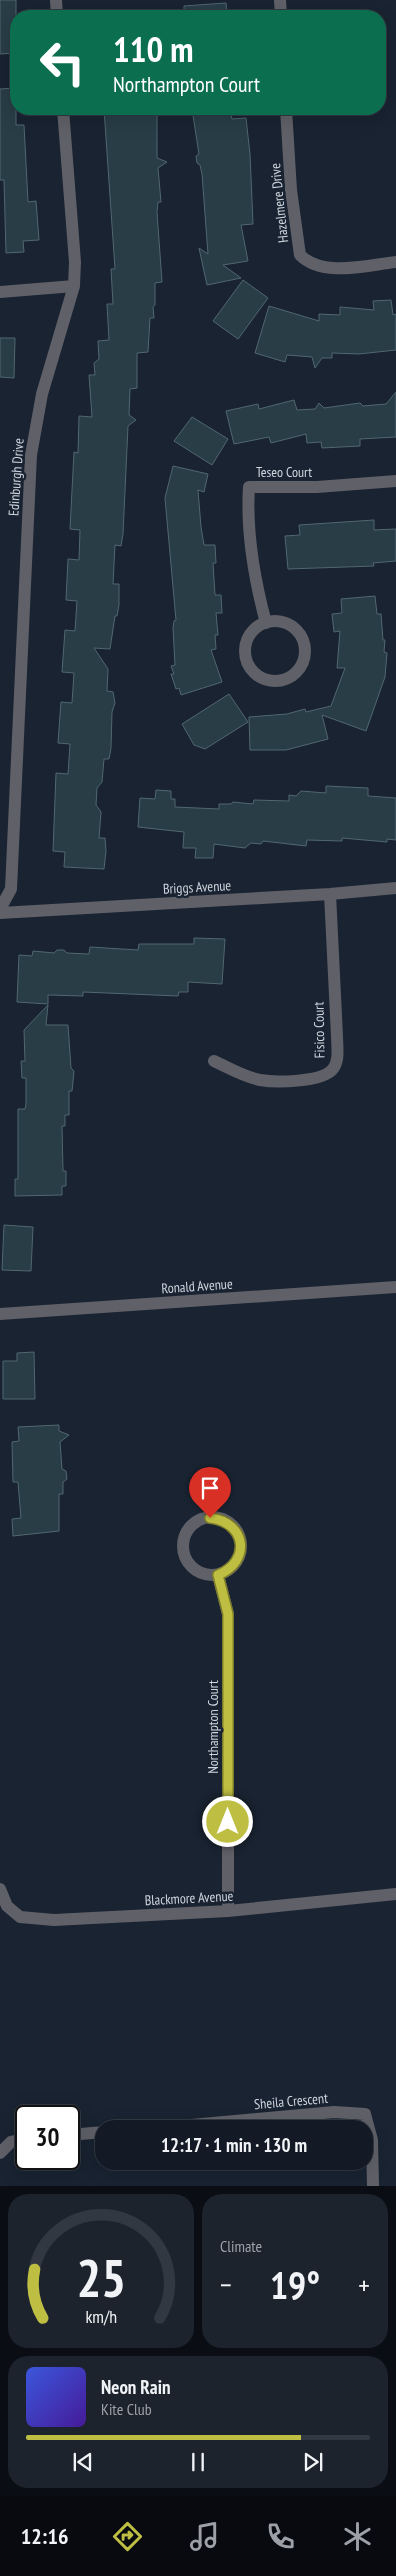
<!DOCTYPE html>
<html lang="en">
<head>
<meta charset="utf-8">
<style>
	:root { --surface:#131a25; --page:#1c232d; --text:#f1f3f6; --muted:#9da1a7; --line:#323842; --accent:#bebf42 }
	body { margin:0; font-family:"PT Sans Narrow",sans-serif; background:var(--page); color:var(--text); height:100vh; display:flex; flex-direction:column; font-size:19px; white-space:nowrap }
	* { box-sizing:border-box; margin:0 }
	p { font-size:16px; color:var(--muted) }
	.icon { flex:none; width:28px; height:28px; fill:none; stroke:currentColor; stroke-width:2; stroke-linecap:round; stroke-linejoin:round }
	.map { position:relative; height:2186px; overflow:hidden }
	.side { display:flex; flex-direction:column; gap:8px; padding:8px; background:#0a0e14; flex:1 }
	.side>* { flex:none }
	.guide { position:absolute; left:10px; top:10px; width:376px; height:105px; border-radius:20px; box-shadow:0 5px 20px #0002,0 0 0 1px var(--line); background:#0b6e4f; color:#fff; overflow:hidden }
	.speed { position:absolute; left:15px; top:2105px; display:flex; gap:10px; font-size:25px; font-weight:700; text-align:center }
	.speed>* { display:grid; place-content:center; width:65px; height:65px; border-radius:50%; background:var(--surface); box-shadow:0 5px 20px #0002,0 0 0 1px var(--line); line-height:1 }
	.speed .limit { border:2px solid #111; border-radius:8px; background:#fff; color:#111 }
	.pin { position:absolute; display:grid; place-items:center; width:42px; height:42px; color:#fff; margin:-51px -21px; border-radius:50% 50% 50% 0; rotate:-45deg; box-shadow:0 0 5px #0007 }
	.pin .icon { rotate:45deg }
	.me { position:absolute; width:55px; margin:-28px; rotate:0deg; stroke-linejoin:round; filter:drop-shadow(0 0 4px #0008) }
	.turn { display:flex; align-items:center; gap:18px; height:105px; padding:0 20px; font-size:22px }
	.turn .icon { width:65px; height:65px; stroke-width:2.5 }
	.turn b { display:block; font-size:35px; line-height:42px }
	.big { font-size:38px; font-weight:700; line-height:1.1 }
	.side .card { flex:1; display:flex; flex-direction:column; justify-content:center; gap:8px; min-width:0; padding:0 18px; border-radius:20px; background:var(--page) }
	.side .dial { align-items:center; gap:0 }
	.dial svg { height:130px; overflow:visible; fill:none; stroke:var(--line); stroke-width:7; stroke-linecap:round; text-anchor:middle }
	.dial text { fill:var(--text); stroke:none }
	.song { display:flex; align-items:center; gap:15px }
	.cover { width:60px; height:60px; border-radius:8px; background:linear-gradient(135deg,hsl(230 70% 55%),hsl(260 70% 35%)) }
	.played { height:5px; border-radius:2px; background:linear-gradient(90deg,var(--accent) 80%,var(--line) 80%) }
	.keys { display:flex; justify-content:space-around; direction:ltr }
	.heat { display:flex; justify-content:space-between; align-items:center; font-size:28px; direction:ltr }
	.side .tiles { flex:1; display:grid; gap:8px; grid-template-columns:1fr 1fr }
	.card:last-child { grid-column:span 2 }
	.trip { position:absolute; left:95px; top:2120px; width:278px; height:50px; border-radius:20px; background:var(--surface); box-shadow:0 5px 20px #0002,0 0 0 1px var(--line); font-weight:700; line-height:50px; text-align:center }
	.dock { display:flex; height:80px; justify-content:space-around; align-items:center; background:#080a0f; color:var(--muted) }
	.dock .icon { width:35px; height:35px }
	.dock .current { color:var(--accent) }
	.dock b { font-size:22px; color:var(--text) }
	.map>svg:first-child { display:block }
	.building { fill:#283d46; stroke:#516771 }
	.lines { fill:none; stroke-linecap:round; stroke-linejoin:round }
	.street { stroke:#606068; stroke-width:12 }
	.route-casing { stroke:#7c7c2b; stroke-width:12 }
	.route { stroke:#bebf42; stroke-width:9 }
	.labels { text-anchor:middle; dominant-baseline:central; stroke-width:5; stroke-linejoin:round; paint-order:stroke }
	.street-label { font-size:14px; fill:#ced5de; stroke:#192331 }
</style>
</head>
<body>
<div class="map">
<svg width="396" height="2186" viewBox="0 0 396 2186">
	<rect width="100%" height="100%" fill="#192331"/>
	<path class="building" d="M0,0h16v53l-16,1z
		M226,3l1,13h-43v-10z
		M16,88v37h8l4,77 8,-1 3,39 -16,1 1,11 -18,1 -2,-73h-4v-91z
		M104,109h53v49l10,4 -9,6 3,34h-3l-1,10 5,70 -7,1v22l-2,2 1,11h-4l-2,34 -11,1v35l-7,1 -1,26 7,5 -8,6 -5,108 -2,12 -6,-1 -2,39h6v21l-2,11h-2l-5,33 -16,-1 14,21 -1,22 6,1 2,11 -3,9 -1,36 -2,11h-5l-2,23 -5,6 -1,17 5,7 -2,26h6l1,13 -2,18 -40,-2 1,-15 -12,-1 3,-78 12,1 2,-30 -12,-1 3,-41 11,1 2,-30 -12,-1 3,-42 10,1 2,-30 -11,-1 2,-41 11,1 1,-30 -10,-1 4,-77 4,1 1,-37 13,1 -3,-42h6l-1,-12 5,-4 -1,-18 11,-1 -2,-36h6l-2,-35h4z
		M192,109h38l2,10 14,-1 4,36 3,70 -12,1 7,36 -25,4 18,13 -34,7 -8,-37 9,6 -6,-80 -2,-9 -3,-2 -1,-7 3,-2z
		M243,280l25,18 -30,41 -25,-18z
		M391,300l2,15 3,-1v36l-37,4 -27,-1v5h-10l-7,10 -3,-11 -25,-2 -2,7 -30,-9 14,-47 50,15v-7l21,1v-8l34,3 -1,-9z
		M0,338h15l-1,40 -14,-1z
		M396,392v45l-36,2v7l-38,2 -1,-6 -14,1 -1,-9 -35,9 -2,-6 -35,7 -8,-33 32,-7 1,5 35,-9 3,10 18,-1 4,-6 5,5 36,-5 3,3 23,-2z
		M192,417l36,22 -16,26 -38,-24z
		M173,466l35,8 -4,18 -6,-2 3,37 3,18h11l1,18h-3l2,32h6l1,18h-6l2,22h-3l1,14 -5,1 11,32 -41,13 -2,-7 -3,1 -5,-15h3l-3,-8 4,-1 -2,-37 1,-7 2,-1 -11,-122z
		M374,520v10l22,-1v32l-23,2 1,3 -86,3 -3,-33 15,-1 -1,-10z
		M375,596l2,18h4l2,26h2l-1,12 3,1 -2,24 -19,54 -44,-16 6,24 -42,11h-36l-1,-33 38,-3 18,-5 1,3 25,-6 14,-38h-8l3,-37 -6,1 -2,-18 10,-1 -1,-14z
		M229,694l19,28 -43,27 -11,-4 -12,-21z
		M326,786l42,2v8l28,2v42l-9,-1v3l-45,-4v3l-35,-1 -1,6 -43,-5 -2,3 -10,-1 -6,5 -31,-4 -1,14h-18l1,-10h-13l1,-16 -46,-5 2,-29 15,1 1,-9 15,1v8h4v8l44,2v-5h12l2,-2 20,2 1,-4 35,1v-6l7,1 5,-5 25,2z
		M194,938l31,1 -3,45 -34,-2v10h-9l-1,4 -95,-4v4l-35,-1v9l-31,-2 2,-47 13,1 1,-5 21,2 3,-3h7l3,3 22,1 1,-7 48,3 1,-6h55z
		M48,1005l-2,20h22l3,43 3,3 -2,20h-3v24h-4v11h-3l1,45h3v15h-4v9l-47,1v-17h3v-70h7l1,-5v-26h-4l-1,-17h4l-1,-31z
		M4,1225l29,2 -2,44 -29,-1z
		M34,1352l1,47h-32v-38h14v-8z
		M59,1425v6l10,4 -9,7 2,27 4,2 1,8 -4,3v12h-4v37l-46,5 -1,-17 9,-1 -3,-36h-5l-1,-40 7,-1 -1,-14z"/>
	<g class="lines">
		<path class="street" d="M56,0l1,16
			M280,0l1,16
			M286,109l5,81 9,65c23,23 67,10 96,7
			M0,292l74,-6
			M245 651a30 30 0 1 1 60 0a30 30 0 1 1-60 0Z
			M266,623c-12,-45 -20,-90 -17,-136h68l79,-6
			M0,909l11,-20 20,-434 11,-61 32,-108 1,-24 -12,-153
			M0,913l330,-19 66,-6
			M214,1061c15,7 30,16 46,19 16,3 61,2 72,-10 8,-8 5,-24 5,-34l-7,-142
			M0,1314l396,-27
			M183 1546a29 29 0 1 1 58 0a29 29 0 1 1-58 0Z
			M218,1575l10,39v297
			M0,1889l7,17 13,11 34,3 174,-9 168,-17
			M148,2129l186,-17 31,2 7,26 1,46
			M69,2135l35,-3
			M0,2153l11,-11 15,-3"/>
	</g>
	<g class="lines">
		<g class="route-casing">
			<path id="route" d="M210,1518c36,4 42,43 8,57l10,39v208"/>
		</g>
		<use href="#route" class="route"/>
	</g>
	<g class="labels">
		<g class="street-label">
			<text transform="translate(279 203) rotate(-96)">Hazelmere Drive</text>
			<text x="284" y="472">Teseo Court</text>
			<text transform="translate(16 477) rotate(-86)">Edinburgh Drive</text>
			<text transform="translate(197 887) rotate(-3)">Briggs Avenue</text>
			<text transform="translate(319 1030) rotate(-91)">Fisico Court</text>
			<text transform="translate(197 1286) rotate(-4)">Ronald Avenue</text>
			<text transform="translate(213 1727) rotate(-90)">Northampton Court</text>
			<text transform="translate(189 1898) rotate(-3)">Blackmore Avenue</text>
			<text transform="translate(291 2101) rotate(-5)">Sheila Crescent</text>
		</g>
	</g>
</svg>
<div class="speed"><div class="limit">30</div></div>
<div class="pin" style="left:210px;top:1518px;background:#d93025"><svg class="icon" aria-label="arrive" viewBox="0 0 24 24"><path d="M6 21V4h12l-3 4 3 4H6"/></svg></div>
<svg class="me" style="left:228px;top:1822px" viewBox="-20 -20 40 40"><circle r="17" fill="#bebf42" stroke="#fff" stroke-width="3"/><path d="M0-11L8 9 0 5-8 9z" fill="#fff"/></svg>
<div class="trip">12:17 · 1 min · 130 m</div>
<div class="guide">
<div class="turn"><svg class="icon" aria-label="left" viewBox="0 0 24 24"><path d="M17 20v-9H6M10 6l-5 5 5 5"/></svg><div><b>110 m</b>Northampton Court</div></div>
</div>
</div>
<section class="side">
<div class="tiles">
<div class="card dial"><svg viewBox="0 0 100 80">
<path d="M14 69A42 42 0 1 1 86 69"/>
<path d="M14 69A42 42 0 0 1 9 39" stroke="#bebf42"/>
<text x="50" y="56" font-size="32" font-weight="700">25</text>
<text x="50" y="72" font-size="11">km/h</text>
</svg></div>
<div class="card"><p>Climate</p>
<div class="heat"><a>−</a><b class="big">19°</b><a>+</a></div>
</div>
<div class="card">
<div class="song"><i class="cover"></i><div><b>Neon Rain</b><p>Kite Club</p></div></div>
<div class="played"></div>
<div class="keys"><svg class="icon" aria-label="previous" viewBox="0 0 24 24"><path d="M18 5L8 12l10 7zM5 5v14"/></svg><svg class="icon" aria-label="pause" viewBox="0 0 24 24"><path d="M8 5v14M16 5v14"/></svg><svg class="icon" aria-label="next" viewBox="0 0 24 24"><path d="M6 5l10 7-10 7zM19 5v14"/></svg></div>
</div>
</div>
</section>
<nav class="dock">
<b>12:16</b>
<svg class="icon current" aria-label="directions" viewBox="0 0 24 24"><path d="M12 3l9 9-9 9-9-9zM9 14v-3h6M13 9l2 2-2 2"/></svg>
<svg class="icon" aria-label="music" viewBox="0 0 24 24"><path d="M9 18V5l10-2v13"/><circle cx="6" cy="18" r="3"/><circle cx="16" cy="16" r="3"/></svg>
<svg class="icon" aria-label="phone" viewBox="0 0 24 24"><path d="M5 4h4l2 5-3 2q2 4 5 5l2-3 5 2v4C11 20 4 13 5 4z"/></svg>
<svg class="icon" aria-label="climate" viewBox="0 0 24 24"><path d="M12 3v18M4 7l16 10M4 17L20 7"/></svg>
</nav>
</body>
</html>
